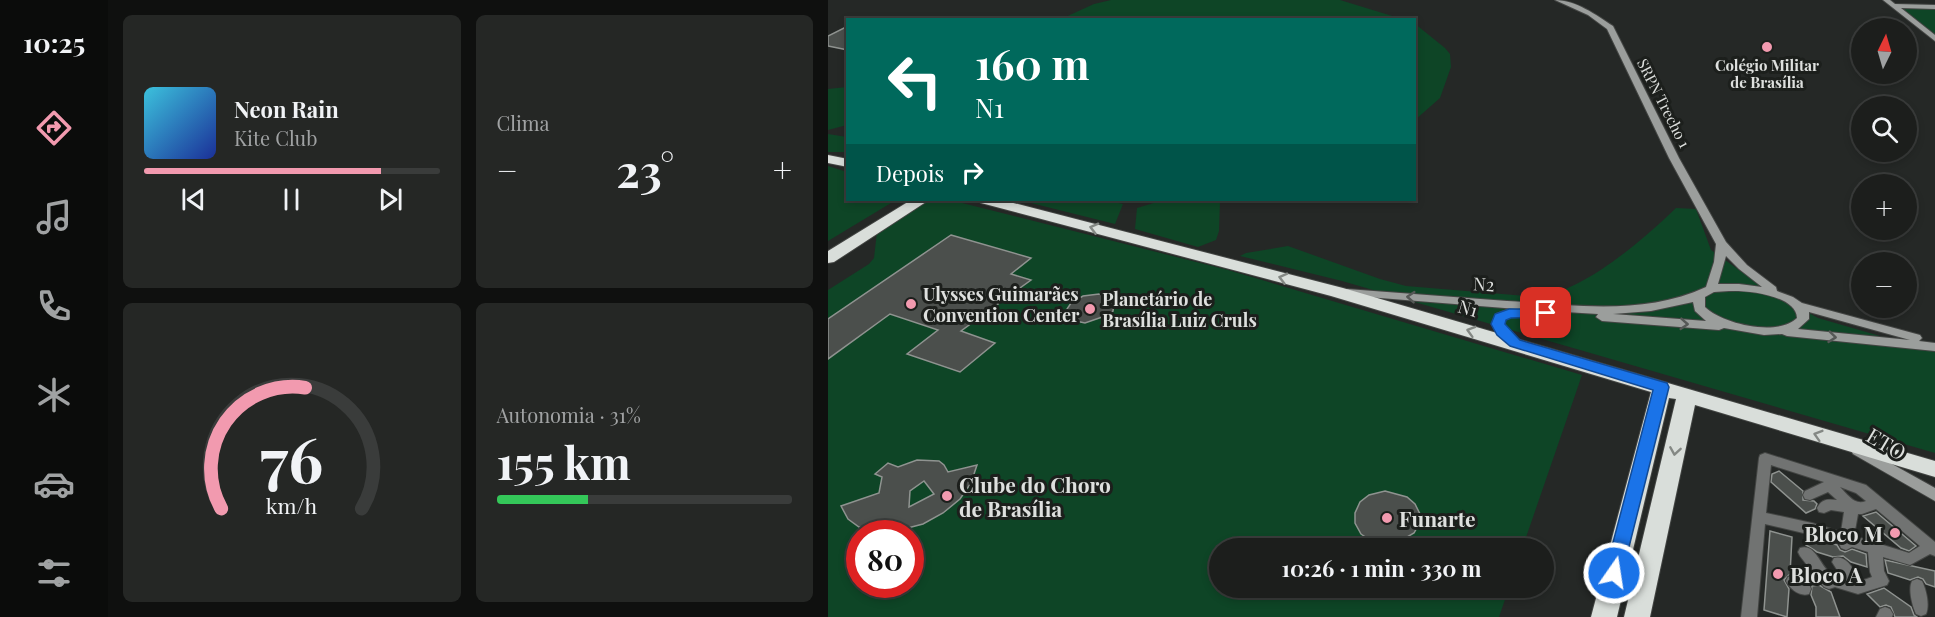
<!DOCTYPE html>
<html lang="pt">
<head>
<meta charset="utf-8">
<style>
	:root { --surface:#1c1e1c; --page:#252725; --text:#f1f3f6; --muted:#a0a2a3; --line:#3a3c3b; --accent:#f29aaf }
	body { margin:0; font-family:"Playfair Display",serif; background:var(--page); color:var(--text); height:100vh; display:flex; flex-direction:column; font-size:22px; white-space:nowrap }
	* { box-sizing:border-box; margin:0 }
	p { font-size:20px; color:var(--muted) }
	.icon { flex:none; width:33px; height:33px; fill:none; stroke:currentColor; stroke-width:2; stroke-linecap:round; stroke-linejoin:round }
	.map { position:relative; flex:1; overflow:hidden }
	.panel { display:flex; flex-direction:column; gap:15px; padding:15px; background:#0f100f; width:720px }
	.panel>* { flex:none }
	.top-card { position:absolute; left:18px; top:18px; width:570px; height:183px; border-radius:0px; box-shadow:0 3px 9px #0003,0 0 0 2px var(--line); background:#00695c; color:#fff; overflow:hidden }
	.needle { width:39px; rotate:5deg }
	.fabs { position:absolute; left:1023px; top:18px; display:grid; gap:12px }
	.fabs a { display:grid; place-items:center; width:66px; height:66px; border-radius:50%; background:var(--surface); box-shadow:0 3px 9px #0003,0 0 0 2px var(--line); font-size:30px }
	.speed { position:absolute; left:18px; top:520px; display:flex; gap:12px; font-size:30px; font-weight:700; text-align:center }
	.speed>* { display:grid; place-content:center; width:78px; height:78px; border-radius:50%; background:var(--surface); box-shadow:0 3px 9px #0003,0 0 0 2px var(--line); line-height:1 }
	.speed .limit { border:9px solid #d22; background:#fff; color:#111 }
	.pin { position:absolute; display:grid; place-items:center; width:51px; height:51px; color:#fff; margin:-26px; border-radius:12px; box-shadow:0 3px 9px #0006 }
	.me { position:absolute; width:66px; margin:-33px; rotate:13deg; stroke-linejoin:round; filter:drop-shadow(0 0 4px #0008) }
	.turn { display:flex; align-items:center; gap:21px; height:126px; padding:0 30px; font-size:27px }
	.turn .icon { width:78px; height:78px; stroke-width:2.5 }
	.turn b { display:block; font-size:42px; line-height:51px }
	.then { display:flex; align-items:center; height:57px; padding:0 30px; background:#0003; gap:12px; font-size:22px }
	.big { font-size:45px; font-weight:700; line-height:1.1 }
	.panel .card { flex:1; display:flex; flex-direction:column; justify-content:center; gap:9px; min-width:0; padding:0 21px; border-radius:9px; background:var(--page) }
	.panel .dial { align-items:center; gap:0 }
	.dial svg { height:156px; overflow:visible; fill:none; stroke:var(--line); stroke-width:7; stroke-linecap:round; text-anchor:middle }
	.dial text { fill:var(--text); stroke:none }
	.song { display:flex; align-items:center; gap:18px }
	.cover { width:72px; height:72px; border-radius:9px; background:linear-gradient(135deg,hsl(190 70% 55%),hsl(230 70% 35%)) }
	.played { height:6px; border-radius:3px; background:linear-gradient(90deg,var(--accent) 80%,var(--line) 80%) }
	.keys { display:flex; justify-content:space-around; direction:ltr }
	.heat { display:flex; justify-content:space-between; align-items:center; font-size:33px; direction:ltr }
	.charge { height:9px; border-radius:4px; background:linear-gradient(90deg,#34c759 31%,var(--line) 0) }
	.panel .tiles { flex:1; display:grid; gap:15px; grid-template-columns:repeat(2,1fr) }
	.trip { position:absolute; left:381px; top:538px; width:345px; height:60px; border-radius:30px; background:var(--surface); box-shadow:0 3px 9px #0003,0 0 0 2px var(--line); font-weight:700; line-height:60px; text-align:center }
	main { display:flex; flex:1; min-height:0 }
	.dock { display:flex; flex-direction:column; width:108px; justify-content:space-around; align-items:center; background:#0b0c0b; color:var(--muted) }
	.dock .icon { width:42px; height:42px }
	.dock .on { color:var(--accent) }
	.dock b { font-size:27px; color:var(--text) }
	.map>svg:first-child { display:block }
	.green { fill:#0e4526; fill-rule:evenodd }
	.building { fill:#4b4f4c; stroke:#8f9390; stroke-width:1.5; fill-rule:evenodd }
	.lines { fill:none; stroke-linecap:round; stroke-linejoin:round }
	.street-casing { stroke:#434543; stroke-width:2 }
	.secondary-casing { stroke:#434543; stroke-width:2 }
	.highway-casing { stroke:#434543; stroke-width:2 }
	.street { fill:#717372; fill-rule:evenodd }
	.secondary { fill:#9b9e9c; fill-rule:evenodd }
	.highway { fill:#d9deda; fill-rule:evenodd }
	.oneway { stroke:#848884 }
	.oneway2 { stroke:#555856 }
	.route { fill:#1a73e8; stroke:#114b97; stroke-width:1.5 }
	.poi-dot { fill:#f29aaf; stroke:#1c1f1c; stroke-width:2 }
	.labels { text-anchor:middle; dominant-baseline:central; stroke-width:6; stroke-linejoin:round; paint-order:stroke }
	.far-poi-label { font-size:15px; font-weight:bold; fill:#dee0de; stroke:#1c1f1c }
	.far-street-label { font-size:15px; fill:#dee0de; stroke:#1c1f1c }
	.street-label { font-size:18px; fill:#dee0de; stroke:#1c1f1c }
	.poi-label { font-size:18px; font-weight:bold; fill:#dee0de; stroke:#1c1f1c; text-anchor:start }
	.near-street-label { font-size:21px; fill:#dee0de; stroke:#1c1f1c }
	.near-poi-label { font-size:21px; font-weight:bold; fill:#dee0de; stroke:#1c1f1c; text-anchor:start }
</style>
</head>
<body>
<main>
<nav class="dock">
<b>10:25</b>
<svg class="icon on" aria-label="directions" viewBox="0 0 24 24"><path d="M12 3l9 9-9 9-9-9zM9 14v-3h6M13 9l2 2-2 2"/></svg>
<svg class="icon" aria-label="music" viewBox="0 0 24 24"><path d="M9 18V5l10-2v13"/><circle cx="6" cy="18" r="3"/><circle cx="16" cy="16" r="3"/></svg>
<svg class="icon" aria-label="phone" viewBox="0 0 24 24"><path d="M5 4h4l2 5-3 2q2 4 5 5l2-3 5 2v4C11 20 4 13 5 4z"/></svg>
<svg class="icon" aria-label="climate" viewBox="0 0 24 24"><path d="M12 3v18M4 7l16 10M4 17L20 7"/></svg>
<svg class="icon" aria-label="car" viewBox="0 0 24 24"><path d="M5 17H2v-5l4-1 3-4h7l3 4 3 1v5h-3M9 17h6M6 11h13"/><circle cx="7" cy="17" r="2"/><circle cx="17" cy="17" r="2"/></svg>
<svg class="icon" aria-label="filters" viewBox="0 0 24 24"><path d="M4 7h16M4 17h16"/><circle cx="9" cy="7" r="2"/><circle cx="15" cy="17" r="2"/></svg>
</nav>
<section class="panel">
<div class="tiles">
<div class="card">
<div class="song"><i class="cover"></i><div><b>Neon Rain</b><p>Kite Club</p></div></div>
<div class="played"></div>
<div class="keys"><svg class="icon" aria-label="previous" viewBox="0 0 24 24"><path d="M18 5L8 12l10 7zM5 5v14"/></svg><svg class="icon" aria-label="pause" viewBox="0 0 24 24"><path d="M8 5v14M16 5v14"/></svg><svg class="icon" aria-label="next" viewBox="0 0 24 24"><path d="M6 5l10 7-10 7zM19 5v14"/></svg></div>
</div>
<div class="card"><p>Clima</p>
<div class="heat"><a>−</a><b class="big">23°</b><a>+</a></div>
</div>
<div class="card dial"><svg viewBox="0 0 100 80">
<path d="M14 69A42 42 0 1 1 86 69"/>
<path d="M14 69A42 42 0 0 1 57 7" stroke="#f29aaf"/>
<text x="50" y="56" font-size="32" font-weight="700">76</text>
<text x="50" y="72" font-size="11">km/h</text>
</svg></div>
<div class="card"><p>Autonomia · 31%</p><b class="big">155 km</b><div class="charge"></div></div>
</div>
</section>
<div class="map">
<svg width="1107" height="617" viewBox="0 0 1107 617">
	<rect width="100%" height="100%" fill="#252826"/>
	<path class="green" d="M283,0h229l62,19h-341l33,-15z
		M1073,8h34v28z
		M586,23l31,25 5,6 1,13 -11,31 -25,22z
		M19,87v38l-19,5v-41z
		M0,134l19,3v15h-19z
		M0,166l19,6 1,28h48l-68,41z
		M99,200h23l278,70 354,105 -60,174h-302v39h289l-10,29h-671v-258l62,-45 48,16 -30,24 52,18 35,-29 -34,-12 39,-28 -3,-9 12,4 22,-18 -12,-4 -6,5 -8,-3 25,-20 -79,-23 -123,84v-29l41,-26 5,-6 3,-26zM32,534h50v51h-50z
		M202,200h75l18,4 -8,20 -88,-22z
		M330,200h62l-1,31 -3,9 -18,7 -63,-18 2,-21 20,-6z
		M848,208l20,1 15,41 56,40 51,28 117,34v101l-593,-172 -102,-25 6,-3 42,-7 92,33 26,7 133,11c46,-7 104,-57 137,-89z"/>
	<path class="building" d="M20,26v24l-20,-4v-10z
		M123,235l80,23 -20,16 20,6 -70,51 34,12 -35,29 -53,-18 31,-24 -48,-16 -62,45v-40z
		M271,294l12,4 3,3 -1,10 -5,4 -23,8 -14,-3 -4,-4 -2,-4 6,-9 12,-7z
		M89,460l22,1 5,4 4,7 29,-7 -6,18 -11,16 -17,14 -20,11 -23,6 -21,2 -20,-5 -11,-8 -7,-13 38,-13 3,-16 -7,-3 13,-11 10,4zM96,481l10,13 -25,13 1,-16z
		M951,471l24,20v9l11,1 3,3 -2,5 -9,4 -35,-31 1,-8z
		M557,491l22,6 8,7 5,10 -1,10 -5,9 -17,10 -14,1 -13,-4 -9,-6 -6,-11v-10l5,-11 9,-7z
		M1048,512l40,34 -7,5 -8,-3 -38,-32z
		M942,531l22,6 -2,37 -6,6 5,9 -2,28 -23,-7z
		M979,536l30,9 3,5 5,2 7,-3 14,5 1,13 -16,-5 -8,-6 -10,1 -16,-5 -11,-7z
		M1057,560l50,11v16l-9,-3 -3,-5 -5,-2 -8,3 -22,-7z
		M991,585l12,7 9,25h-24v-10l-5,-12 1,-9z
		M1056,588l27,19 3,8 3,2h-22l-4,-10 -5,-2 -6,2 -13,-13z"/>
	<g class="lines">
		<g class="street-casing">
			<path id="street" d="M937,453l101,32 69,57v14l-5,-2 -20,11 -27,-8 1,14 5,10 -2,4 -29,9 -23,-7 -6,2 -5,-2 -24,-31 -2,-4 2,-4c14,-5 19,14 28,23 3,3 8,4 13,5l-9,-14 2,-4c13,-4 20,13 27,23l11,-4 -2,-5 -2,-20 -16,-5 -6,3 -5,-2 -2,-5 -27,-8 -47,-11 -8,93h-16l18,-159 1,-3zM943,465l53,17 -19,9 -2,4 2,4 5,1 18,-8 9,8c-10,-1 -15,-1 -20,8l2,4 5,1 7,-3 13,2 -3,20 -29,-9 -46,-10zM1012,487l16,6 10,8c-11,5 -18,-6 -26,-14zM1048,509l44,37 -11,7 -55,-17 4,-22h4z
				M965,575l16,9 2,5 -2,5c-9,3 -19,-5 -23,-13l2,-4z
				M1089,579l5,2c4,8 8,24 4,33l-5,2 -5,-2c-4,-9 -8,-25 -4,-33z
				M1057,607l5,2 3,5 -1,3h-16l4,-8z"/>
		</g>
		<g class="secondary-casing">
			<path id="secondary" d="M727,0c21,0 41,15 58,26l66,132 47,84 21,23 29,22 1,4 16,6 9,6 118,32 2,3 -3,3 16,2v8l-148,-15 -5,-2 -18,1 -40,-7 -5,2 -117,-9 -6,-4 2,-3 -65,-4 -1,5 -21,2 -6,2 -1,5 17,19 -6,4c-10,-3 -18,-14 -23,-23l4,-10 13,-5h8l-174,-14 -2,-2 2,-2 4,-2c53,4 107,8 160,12 66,4 137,15 199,-14l8,-25 2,-18 -47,-86 -62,-129 -19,-14zM898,256l13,13 23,18 -23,-3h-21zM901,291c18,-1 67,4 68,27 -19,19 -75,6 -92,-11v-10l9,-5zM865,302l2,9 11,10 -93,-7 38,-3zM981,312l101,28 -112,-11 11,-10z
				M1055,0h7l5,4 40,1v4l-34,-1 34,27v6z
				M1030,445l77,43v13l-82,-47 -2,-4 2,-4z"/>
		</g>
		<g class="highway-casing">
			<path id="highway" d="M0,155l20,4v8l-20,-4z
				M83,200h18l-95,62 -6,1v-12z
				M150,200h24l341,88 592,173v16l-240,-72 -45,212h-26l52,-218 -7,-1 -52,219h-26l60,-225 -320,-96 -350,-93z"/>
		</g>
		<use href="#street" class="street"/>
		<use href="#secondary" class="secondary"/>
		<use href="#highway" class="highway"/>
	</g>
	<defs><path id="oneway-chevron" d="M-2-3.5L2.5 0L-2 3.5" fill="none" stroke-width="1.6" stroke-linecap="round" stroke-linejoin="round" transform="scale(1.5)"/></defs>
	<g class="oneway">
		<use href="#oneway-chevron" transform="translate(266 228) rotate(-165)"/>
		<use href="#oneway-chevron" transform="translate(455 278) rotate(-165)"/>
		<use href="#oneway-chevron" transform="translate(643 331) rotate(-164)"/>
		<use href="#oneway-chevron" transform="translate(990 435) rotate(-163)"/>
		<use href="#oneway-chevron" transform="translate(847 451) rotate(99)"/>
	</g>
	<g class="oneway2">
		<use href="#oneway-chevron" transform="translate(583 297) rotate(-176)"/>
		<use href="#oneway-chevron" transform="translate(856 324) rotate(4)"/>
		<use href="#oneway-chevron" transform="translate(1004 337) rotate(6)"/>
	</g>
	<path class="route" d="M681,309h37l7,4 -7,4 -35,1 -5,2 -1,4 15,16 147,43 2,4 -48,192 -7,2 -6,-2 -3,-6 48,-183 -143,-44 -13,-11 -6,-11 4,-10z"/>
	<g class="poi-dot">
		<circle cx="939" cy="47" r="6"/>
		<circle cx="83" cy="304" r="6"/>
		<circle cx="262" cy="309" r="6"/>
		<circle cx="119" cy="496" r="6"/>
		<circle cx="559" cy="518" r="6"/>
		<circle cx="1067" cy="533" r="6"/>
		<circle cx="950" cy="574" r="6"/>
	</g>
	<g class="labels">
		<g class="far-poi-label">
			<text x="939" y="65">Colégio Militar<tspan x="939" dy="17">de Brasília</tspan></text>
		</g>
		<g class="far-street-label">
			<text transform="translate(836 103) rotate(63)">SRPN Trecho 1</text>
		</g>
		<g class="street-label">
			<text transform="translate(656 284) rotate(4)">N2</text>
			<text transform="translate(640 308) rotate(16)">N1</text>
		</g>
		<g class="poi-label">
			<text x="95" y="294">Ulysses Guimarães<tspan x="95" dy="21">Convention Center</tspan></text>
			<text x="274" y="299">Planetário de<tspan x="274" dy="21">Brasília Luiz Cruls</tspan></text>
		</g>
		<g class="near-street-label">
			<text transform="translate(1059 443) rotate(31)">ETO</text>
		</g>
		<g class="near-poi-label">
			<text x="131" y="484">Clube do Choro<tspan x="131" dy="24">de Brasília</tspan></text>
			<text x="571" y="518">Funarte</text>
			<text x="1055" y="533" text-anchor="end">Bloco M</text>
			<text x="962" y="574">Bloco A</text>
		</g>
	</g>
</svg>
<div class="fabs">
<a><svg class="needle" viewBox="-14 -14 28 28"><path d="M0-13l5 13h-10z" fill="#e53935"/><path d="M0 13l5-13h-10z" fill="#a0a2a3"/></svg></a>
<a><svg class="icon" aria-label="search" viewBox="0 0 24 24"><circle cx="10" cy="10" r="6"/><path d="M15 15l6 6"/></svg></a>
<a>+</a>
<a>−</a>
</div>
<div class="speed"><div class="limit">80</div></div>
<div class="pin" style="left:718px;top:313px;background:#d93025"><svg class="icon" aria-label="arrive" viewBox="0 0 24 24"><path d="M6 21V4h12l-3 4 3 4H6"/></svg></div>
<svg class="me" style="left:786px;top:573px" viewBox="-20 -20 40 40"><circle r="17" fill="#1a73e8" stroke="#fff" stroke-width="3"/><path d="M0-11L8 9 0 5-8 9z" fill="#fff"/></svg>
<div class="trip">10:26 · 1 min · 330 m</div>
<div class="top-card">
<div class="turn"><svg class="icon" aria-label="left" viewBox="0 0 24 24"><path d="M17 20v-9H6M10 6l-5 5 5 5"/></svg><div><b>160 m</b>N1</div></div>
<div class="then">Depois<svg class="icon" aria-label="right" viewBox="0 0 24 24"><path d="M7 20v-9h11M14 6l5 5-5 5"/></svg></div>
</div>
</div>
</main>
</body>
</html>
